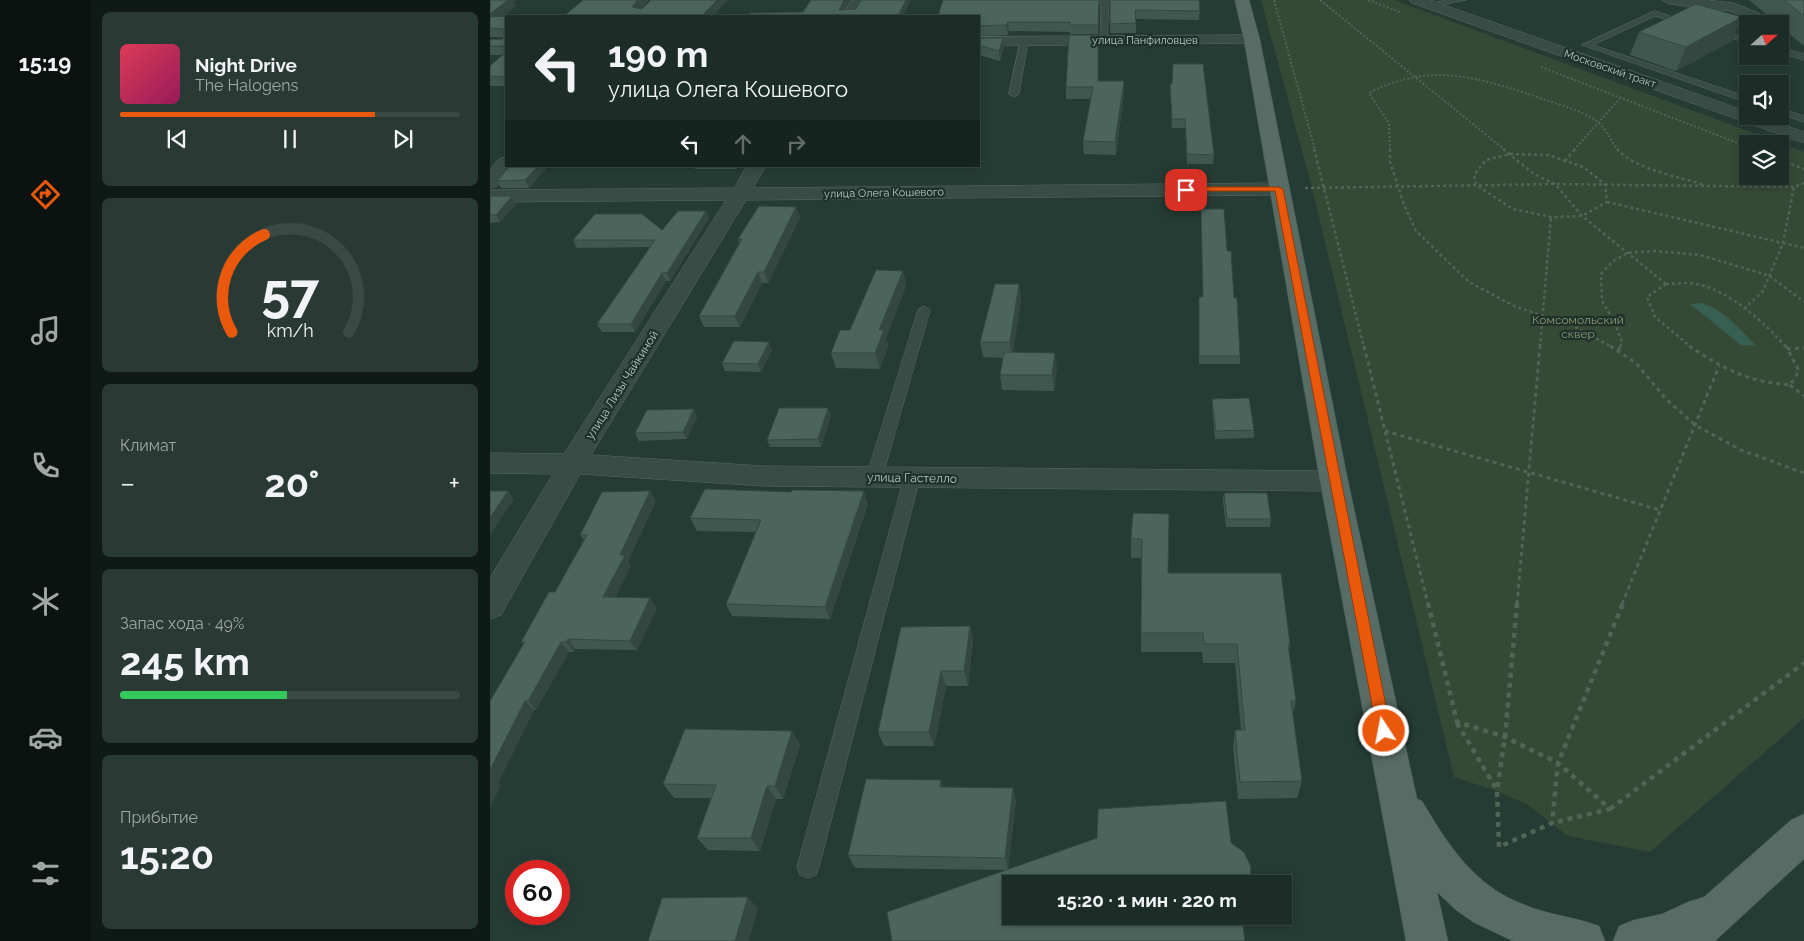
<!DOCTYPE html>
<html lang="ru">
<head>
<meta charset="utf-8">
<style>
	:root { --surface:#1c2d27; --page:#293933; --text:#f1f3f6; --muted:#a0a8a7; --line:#3a4944; --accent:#ea580c }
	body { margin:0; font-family:Raleway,sans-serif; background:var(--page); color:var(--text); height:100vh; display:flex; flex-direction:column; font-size:19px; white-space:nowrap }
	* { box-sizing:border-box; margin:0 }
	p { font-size:16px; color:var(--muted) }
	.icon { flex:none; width:28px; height:28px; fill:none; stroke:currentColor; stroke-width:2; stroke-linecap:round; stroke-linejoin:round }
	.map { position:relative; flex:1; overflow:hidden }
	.details { display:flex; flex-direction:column; gap:12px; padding:12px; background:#0f1915; width:400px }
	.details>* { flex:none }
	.banner { position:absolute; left:15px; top:15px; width:475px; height:152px; border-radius:0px; box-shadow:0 2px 8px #0003,0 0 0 1px var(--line); background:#1c2d27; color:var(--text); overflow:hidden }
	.needle { width:32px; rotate:69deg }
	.tools { position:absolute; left:1249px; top:15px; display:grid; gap:10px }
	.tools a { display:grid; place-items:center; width:50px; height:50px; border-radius:0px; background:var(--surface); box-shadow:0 2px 8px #0003,0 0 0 1px var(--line); font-size:25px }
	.speed { position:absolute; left:15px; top:860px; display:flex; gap:10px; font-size:25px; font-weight:700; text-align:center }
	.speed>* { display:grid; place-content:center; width:65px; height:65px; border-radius:50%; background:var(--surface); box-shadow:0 2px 8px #0003,0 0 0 1px var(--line); line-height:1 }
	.speed .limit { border:8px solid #d22; background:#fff; color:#111 }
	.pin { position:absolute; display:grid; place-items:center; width:42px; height:42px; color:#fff; margin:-21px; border-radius:10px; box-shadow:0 2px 8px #0006 }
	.me { position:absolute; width:55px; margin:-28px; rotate:349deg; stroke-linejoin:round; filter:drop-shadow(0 0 4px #0008) }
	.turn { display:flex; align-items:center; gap:18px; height:105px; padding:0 20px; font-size:22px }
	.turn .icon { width:65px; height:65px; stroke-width:2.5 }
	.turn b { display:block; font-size:35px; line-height:42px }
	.lanes { display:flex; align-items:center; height:48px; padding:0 20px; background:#0003; justify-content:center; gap:25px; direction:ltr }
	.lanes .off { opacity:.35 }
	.big { font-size:38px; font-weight:700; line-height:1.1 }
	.details .widget { flex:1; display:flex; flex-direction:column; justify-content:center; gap:8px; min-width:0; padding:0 18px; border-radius:8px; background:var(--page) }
	.details .dial { align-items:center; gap:0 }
	.dial svg { height:130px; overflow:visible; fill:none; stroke:var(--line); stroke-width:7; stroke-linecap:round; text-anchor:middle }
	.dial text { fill:var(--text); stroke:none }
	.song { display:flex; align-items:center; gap:15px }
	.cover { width:60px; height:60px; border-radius:8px; background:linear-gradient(135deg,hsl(350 70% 55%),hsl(330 70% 35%)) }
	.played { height:5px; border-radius:2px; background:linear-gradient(90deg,var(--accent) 75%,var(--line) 75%) }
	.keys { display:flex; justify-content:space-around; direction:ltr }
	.heat { display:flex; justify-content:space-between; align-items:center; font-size:28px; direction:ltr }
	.charge { height:8px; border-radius:4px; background:linear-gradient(90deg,#34c759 49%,var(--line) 0) }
	.trip { position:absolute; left:512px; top:875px; width:290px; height:50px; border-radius:0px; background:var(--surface); box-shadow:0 2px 8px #0003,0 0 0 1px var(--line); font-weight:700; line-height:50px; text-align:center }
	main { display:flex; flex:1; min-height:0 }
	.tab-bar { display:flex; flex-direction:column; width:90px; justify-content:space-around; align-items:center; background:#0b1210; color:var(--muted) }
	.tab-bar .icon { width:35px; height:35px }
	.tab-bar .on { color:var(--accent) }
	.tab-bar b { font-size:22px; color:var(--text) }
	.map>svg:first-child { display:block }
	.green { fill:#354a35; fill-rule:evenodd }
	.water { fill:#375f52 }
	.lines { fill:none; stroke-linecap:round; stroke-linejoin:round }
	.lane-casing { stroke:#576a64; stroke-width:1 }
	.street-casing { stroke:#576a64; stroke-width:1 }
	.primary-casing { stroke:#455852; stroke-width:1 }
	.path-far3 { stroke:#506556; stroke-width:2; stroke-dasharray:2 2; stroke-linecap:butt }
	.path-far2 { stroke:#506556; stroke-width:2.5; stroke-dasharray:3 3; stroke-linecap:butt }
	.path-far1 { stroke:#506556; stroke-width:3; stroke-dasharray:4 4; stroke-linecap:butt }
	.path { stroke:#506556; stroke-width:4.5; stroke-dasharray:5 5; stroke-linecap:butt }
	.lane { fill:#394c46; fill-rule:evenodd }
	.street { fill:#394c46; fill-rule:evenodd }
	.primary { fill:#576c65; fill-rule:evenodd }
	.wall { fill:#405750 }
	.shaded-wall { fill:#344741 }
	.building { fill:#4b655d; stroke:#344741 }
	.route { fill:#ea580c; stroke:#983908 }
	.labels { text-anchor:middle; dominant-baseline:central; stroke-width:4.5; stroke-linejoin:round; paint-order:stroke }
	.far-street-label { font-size:11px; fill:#b5c8c2; stroke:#1e312b }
	.park-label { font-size:12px; fill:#909c74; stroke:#1e312b }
	.street-label { font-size:12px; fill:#b5c8c2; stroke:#1e312b }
</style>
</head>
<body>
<main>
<nav class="tab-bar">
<b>15:19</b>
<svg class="icon on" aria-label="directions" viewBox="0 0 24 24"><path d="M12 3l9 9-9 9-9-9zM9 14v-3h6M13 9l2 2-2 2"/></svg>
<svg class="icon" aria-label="music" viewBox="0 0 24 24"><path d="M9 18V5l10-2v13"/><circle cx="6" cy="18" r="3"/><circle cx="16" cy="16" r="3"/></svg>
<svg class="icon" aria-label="phone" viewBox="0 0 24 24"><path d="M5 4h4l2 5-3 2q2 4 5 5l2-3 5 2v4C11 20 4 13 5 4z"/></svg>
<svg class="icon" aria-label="climate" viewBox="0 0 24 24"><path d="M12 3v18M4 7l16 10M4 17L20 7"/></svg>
<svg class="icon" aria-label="car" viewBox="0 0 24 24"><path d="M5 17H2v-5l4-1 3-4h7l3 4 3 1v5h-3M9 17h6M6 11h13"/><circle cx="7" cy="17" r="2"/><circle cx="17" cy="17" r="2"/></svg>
<svg class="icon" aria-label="filters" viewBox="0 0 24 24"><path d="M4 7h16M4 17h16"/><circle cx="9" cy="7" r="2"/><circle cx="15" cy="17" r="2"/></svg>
</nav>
<section class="details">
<div class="widget">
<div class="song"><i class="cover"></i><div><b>Night Drive</b><p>The Halogens</p></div></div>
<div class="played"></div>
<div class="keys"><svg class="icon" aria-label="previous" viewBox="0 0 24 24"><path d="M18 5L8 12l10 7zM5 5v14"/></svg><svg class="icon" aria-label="pause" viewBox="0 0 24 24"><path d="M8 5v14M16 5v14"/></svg><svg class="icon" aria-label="next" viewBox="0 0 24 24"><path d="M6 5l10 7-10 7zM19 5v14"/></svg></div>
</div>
<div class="widget dial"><svg viewBox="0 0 100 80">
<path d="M14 69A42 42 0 1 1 86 69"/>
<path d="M14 69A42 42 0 0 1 34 9" stroke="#ea580c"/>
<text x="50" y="56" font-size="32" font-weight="700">57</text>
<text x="50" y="72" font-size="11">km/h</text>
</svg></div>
<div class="widget"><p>Климат</p>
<div class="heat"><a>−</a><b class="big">20°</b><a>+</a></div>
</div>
<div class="widget"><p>Запас хода · 49%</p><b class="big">245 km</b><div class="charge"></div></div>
<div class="widget"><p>Прибытие</p><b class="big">15:20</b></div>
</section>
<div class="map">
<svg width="1314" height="941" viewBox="0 0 1314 941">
	<rect width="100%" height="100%" fill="#253c34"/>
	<path class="green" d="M771,0h133l410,152v566l-154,134 -82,-16 -42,-32 -29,-13 -43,-14 -142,-589zM1258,144h32v32h-32z"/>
	<path class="water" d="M1210,303c23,5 41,27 56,43l-15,-1 -51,-41z"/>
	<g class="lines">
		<g class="lane-casing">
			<path id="lane" d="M586,0h33l-2,43 -7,-2 1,-39 -22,1z
				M957,0h19l-37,7 -4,-2z
				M1165,11l35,12 -4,2 -31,-9 -62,29 155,52v6l-166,-58z
				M1223,29l35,9v5l-35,-10z
				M531,39l7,2 -9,53 -5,3 -5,-3z
				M1290,47l24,7v6l-24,-7z
				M1290,108l24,8v6l-24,-8z
				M434,306l6,4 -48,168 -3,4 -5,1 -5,-1 -3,-4 52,-168z
				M422,473l5,1 3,4 -101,389 -3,8 -8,3 -8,-3 -3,-8 107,-389 3,-4z"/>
		</g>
		<g class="street-casing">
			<path id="street" d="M362,0h14l-10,16h-14z
				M920,0h20l318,112v4h11l45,16v11l-392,-140z
				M1172,0h45l26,3 26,10 2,3 -2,3h-10l-19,-8 -61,-7z
				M762,35l5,2 3,3 -3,3 -278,3v-9z
				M16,157v9h7l-16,20 -7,2v-18l9,-11z
				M257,166h19l-13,22 526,-5 7,2 3,4 -3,4 -7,2 -533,5 -155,255 173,11 570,5 10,3 4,7 -4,7 -10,3 -570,-5 -184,-12 -79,141 -11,4v-41l63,-104 -63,-1v-20l74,1 162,-254 -236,2v-12l244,-2z"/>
		</g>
		<g class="primary-casing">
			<path id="primary" d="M745,0h14l11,40 88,441 69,318 5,2c26,44 53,86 103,104 24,10 50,12 74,21l6,15h-92l-40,-19 -17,-12 -19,-18 11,49h-42l-86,-460 -76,-441z
				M1314,814v45l-89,82h-102l6,-15 15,-6 28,-6 26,-12 16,-5 87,-77z"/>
		</g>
		<path class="path-far3" d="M784,0l41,150
			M830,0l185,150
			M878,0l32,12
			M1051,67l207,80
			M900,150l-1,-27 -20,-30c63,-33 114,-14 177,7 17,6 37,11 52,22 9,8 13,20 20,28
			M1084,150l46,-52"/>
		<path class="path-far2" d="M824,149l50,198
			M900,149v13l14,43 12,26 53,51 45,24 59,20 39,21
			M1013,149l31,25 21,10 27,32 84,68
			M1127,149c17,20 63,28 88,36
			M1020,154l39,1 34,12 22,17 2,18 -25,14 -31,1 -38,-8 -37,-24 -2,-10 12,-15z
			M1290,160l24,9
			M1075,161l10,-12
			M815,188l250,-4 239,3
			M1117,202l176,41 11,-56 10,-4
			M1176,284c10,0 22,-2 31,0 33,7 68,39 89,63
			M1176,284l-19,13 8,20 36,30
			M1254,309l19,-18 20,-48 21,5
			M1050,347l11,-130
			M1130,347l2,-5 -8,-21 -12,-20 -1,-27 11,-12 15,-9 25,-2 48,4 70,21 34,26"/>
		<path class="path-far1" d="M874,346l64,258
			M1120,346l26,17 30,36 29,26 46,25 63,23
			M1199,346c35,23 59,36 101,39l9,-14 -13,-25
			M1297,349l17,-1
			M1128,351l2,-5
			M1300,385l14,11
			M895,431l275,79
			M1027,604l23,-258
			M1132,604l97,-238"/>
		<path class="path" d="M938,603l29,119 48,15 53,26 52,46 -58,14
			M1027,603l-12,134 -8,54 2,56 53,-24 6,-60 65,-160
			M967,723l40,67
			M1120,809l194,-146"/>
		<use href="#lane" class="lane"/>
		<use href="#street" class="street"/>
		<use href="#primary" class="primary"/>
	</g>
	<path class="wall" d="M0,0l24,2 2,4 -13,10h3v70h-16v-20l13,-11h-13v-15l13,-1v-2h-13z
		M609,0l-1,34h-28v-2l-61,-1 -1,4 -29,1v-20z
		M620,0l90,11 -1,9 -63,-1v14h-26z
		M1259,0h55v46l-24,-20v-2h-2z
		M1149,32l93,9 -56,30 -46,-16z
		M489,38h24l1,10 -4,13 -21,-6z
		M608,47v34h26v12l-8,62 -32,-1 -1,-13 8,-42h-25v-12z
		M680,84l44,71 -1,9h-26l-2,-36h-13z
		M20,166h38l-19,22h-28l-4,-7z
		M204,166h44l-2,3h-41z
		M0,196h22l4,8 -16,18 -10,1z
		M306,207l4,11 -32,65h-6l-22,44h-36l-5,-11 40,-73 -1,-4z
		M711,209l26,42 7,47 6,58v8h-41v-67h4z
		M216,211l3,7 -39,63h-4l-31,51h-33l-5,-8 53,-77 -73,1 -4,-8 89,-10z
		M413,271l3,15 -20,52 2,8 -8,23 -44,-1 -5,-15z
		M529,284l2,15 -8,53 44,16 -3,23 -52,-1 -2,-15 3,-17 -20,-1 -3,-15z
		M282,350l-11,22 -36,-1 -3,-8z
		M722,399l42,31v8l-39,1 -3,-32z
		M338,408l3,8 -10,31h-51l-3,-7z
		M207,417l-10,22 -48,2 -4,-8z
		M734,493l47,26 -1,8h-44l-3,-26z
		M166,501l-28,60 3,4 -16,33h35l7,10 -20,42 -62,-1 -1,3h-5l-33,58h-2l-36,73 3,2 -11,21v-105l33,-57 -2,-2 34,-50 29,-52 -4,-5z
		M378,504l-38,115 -98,-3 -6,-12 30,-72 -59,-1 -7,-13z
		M643,513l35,60 122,71 -1,7 7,50 -3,12 9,68 -5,17 -59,1 -5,-52 2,-17h6l-6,-67h-32l-1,-11h-61v-94h-10v-19z
		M480,626l3,15 -5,45h-22l-12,60h-50l-6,-14z
		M302,731l8,14 -17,54h-7l-16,52 -52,-1 -11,-12 14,-40h-37l-11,-14z
		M453,787l70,1 3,13 -8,68 223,-26 20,24 -2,17h-238l-5,-14 -151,-2 -7,-13z"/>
	<path class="shaded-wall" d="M15,0h11l-2,2 2,4 -25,20 -1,-2v-10z
		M148,0h11l-14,16 -3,-9z
		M227,0h11l-15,16h-11z
		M354,0h6l-9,16 -2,-6z
		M416,0h5l-8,16h-5z
		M1252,17l-10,24 -56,30 10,-24z
		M518,22l1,9 -1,4 -2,-10z
		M513,38l1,10 -4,13 -1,-10z
		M634,81v12l-8,62 -1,-13z
		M48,166h10l-19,22 -4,-8z
		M22,196l4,8 -16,18 -4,-7z
		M306,207l4,11 -32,65 -4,-11z
		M216,211l3,7 -39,63 -3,-8z
		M413,271l3,15 -20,52 2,8 -8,23 -5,-16 4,-23z
		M268,272l4,11 -22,44 -5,-11z
		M172,273l4,8 -31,51 -4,-8z
		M529,284l2,15 -9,59 -2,-16z
		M279,342l3,8 -11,22 -3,-8z
		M565,353l2,15 -3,23 -2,-16z
		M338,408l3,8 -10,31 -3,-8z
		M204,409l3,8 -10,22 -4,-7z
		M18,491l6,8 -24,36v-17z
		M160,491l6,10 -28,60 3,4 -21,42 -7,-10 17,-42z
		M374,491l4,13 -38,115 -5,-12z
		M160,598l7,10 -20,42 -7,-9z
		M480,626l3,15 -5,45 -4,-15z
		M78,639l7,10 -1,3 -8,-10z
		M71,642l8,10 -33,58 -8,-9z
		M451,671l5,15 -12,60 -5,-14z
		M35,701l9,9 -36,73 3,2 -11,21v-36z
		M302,731l8,14 -17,54 -8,-13z
		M451,780l5,13 -6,-6z
		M277,786l9,13 -16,52 -9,-13z
		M523,788l3,13 -8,69 -3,-12z
		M258,897l10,12 -9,32h-14z"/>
	<path class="building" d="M0,0h18l-18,14z
		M93,0h55l-6,7 10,2 9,-9h66l-15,16h-186h48z
		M321,0h33l-5,10 17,-1 5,-9h45l-8,16h-151l3,-3 53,-1z
		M453,0h156l-1,25h-28v-3h-62l-2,3 -27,1v-10h-41z
		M620,0h89l1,11 -65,-1 1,13 -26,1z
		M1294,0h20v16z
		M1206,4l46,13 -56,30 -47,-15z
		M16,16v30h-16v-6l13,-1v-10l-13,-1v-11z
		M579,35h29v46h26l-9,61 -32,-1 10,-54h-27z
		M489,38h24l-4,13 -20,-6z
		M16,52v25l-16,-1v-10z
		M683,64h30l11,91 -27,-1 -2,-35h-13l-2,-35h2z
		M20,166h28l-13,14 -28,1z
		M0,196h22l-16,19h-6z
		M269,206l37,1 -32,65h-6l-23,44h-36l43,-77h-4z
		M711,209h23l3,42h4l3,47h3l3,58h-41v-59h4z
		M188,211h28l-39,62h-5l-31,51h-34l58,-84h-82l22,-26h47l20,16z
		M386,270l27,1 -24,59h5l-9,23h-44l9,-23h10z
		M505,284h24l-9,58h-30z
		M244,341l35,1 -11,22 -36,-1z
		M514,352l51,1 -3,22h-52z
		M759,398l5,32 -38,1 -4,-32z
		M289,408h49l-10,31 -51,1z
		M204,409l-11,23 -48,1 12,-23z
		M215,489l86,3 1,-2 72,1 -39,116 -99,-3 35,-84 -71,-2z
		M0,491h18l-18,27z
		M160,491l-30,64h5l-22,42 47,1 -20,43 -62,-2 -2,3h-5l-33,59h-3l-35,69v-69l35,-59h-4l28,-50h6l32,-57h-7l22,-43z
		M734,493h43l4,26h-44z
		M643,513l36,1 -1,59h113l9,71h-2l8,57h-5l11,80 -62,1 -5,-52h10l-8,-86h-33l-1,-11h-62l1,-94h-11z
		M480,626l-6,45h-23l-12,61h-51l23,-105z
		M195,729l107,2 -17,55h-8l-16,52h-54l19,-53 -53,-1z
		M376,779l75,1 -1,7 73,1 -8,70 -157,-3z
		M736,801l5,42 13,9 7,15 -1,13 -4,4h-235v32h231l3,25h-353l-5,-29 210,-74 1,-29z
		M258,897l-13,44h-87l14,-43z"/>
	<path class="route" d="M696,187h93l4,2 108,542 -2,5 -5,2 -5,-2 -2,-5 -102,-540h-92v-3z"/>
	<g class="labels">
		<g class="far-street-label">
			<text x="655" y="40">улица Панфиловцев</text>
			<text transform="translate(1120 69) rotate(19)">Московский тракт</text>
			<text transform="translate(394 193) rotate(-1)">улица Олега Кошевого</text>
		</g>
		<g class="park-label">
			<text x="1088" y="320">Комсомольский<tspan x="1088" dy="14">сквер</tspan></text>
		</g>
		<g class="street-label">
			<text transform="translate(132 385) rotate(-58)">улица Лизы Чайкиной</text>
			<text transform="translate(422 478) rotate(1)">улица Гастелло</text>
		</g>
	</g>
</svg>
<div class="tools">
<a><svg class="needle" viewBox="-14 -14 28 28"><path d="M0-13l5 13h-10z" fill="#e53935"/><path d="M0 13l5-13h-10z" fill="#a0a8a7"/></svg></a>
<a><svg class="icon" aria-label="sound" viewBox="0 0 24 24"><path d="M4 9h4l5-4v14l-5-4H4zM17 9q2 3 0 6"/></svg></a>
<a><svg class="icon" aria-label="layers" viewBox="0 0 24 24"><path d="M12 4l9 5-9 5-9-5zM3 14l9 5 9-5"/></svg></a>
</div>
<div class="speed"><div class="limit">60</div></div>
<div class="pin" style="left:696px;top:190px;background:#d93025"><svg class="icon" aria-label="arrive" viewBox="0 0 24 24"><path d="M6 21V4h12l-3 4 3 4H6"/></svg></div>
<svg class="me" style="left:894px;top:731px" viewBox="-20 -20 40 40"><circle r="17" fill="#ea580c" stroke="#fff" stroke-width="3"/><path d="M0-11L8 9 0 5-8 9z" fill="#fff"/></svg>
<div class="trip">15:20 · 1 мин · 220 m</div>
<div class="banner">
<div class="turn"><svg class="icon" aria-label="left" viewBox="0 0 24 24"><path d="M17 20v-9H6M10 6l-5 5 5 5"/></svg><div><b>190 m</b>улица Олега Кошевого</div></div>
<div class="lanes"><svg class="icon" aria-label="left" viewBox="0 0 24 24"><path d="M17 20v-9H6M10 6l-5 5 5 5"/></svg><svg class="icon off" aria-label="ahead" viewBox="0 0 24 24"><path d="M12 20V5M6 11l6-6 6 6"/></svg><svg class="icon off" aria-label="right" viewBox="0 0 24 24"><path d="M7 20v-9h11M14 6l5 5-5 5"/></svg></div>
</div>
</div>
</main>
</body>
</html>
